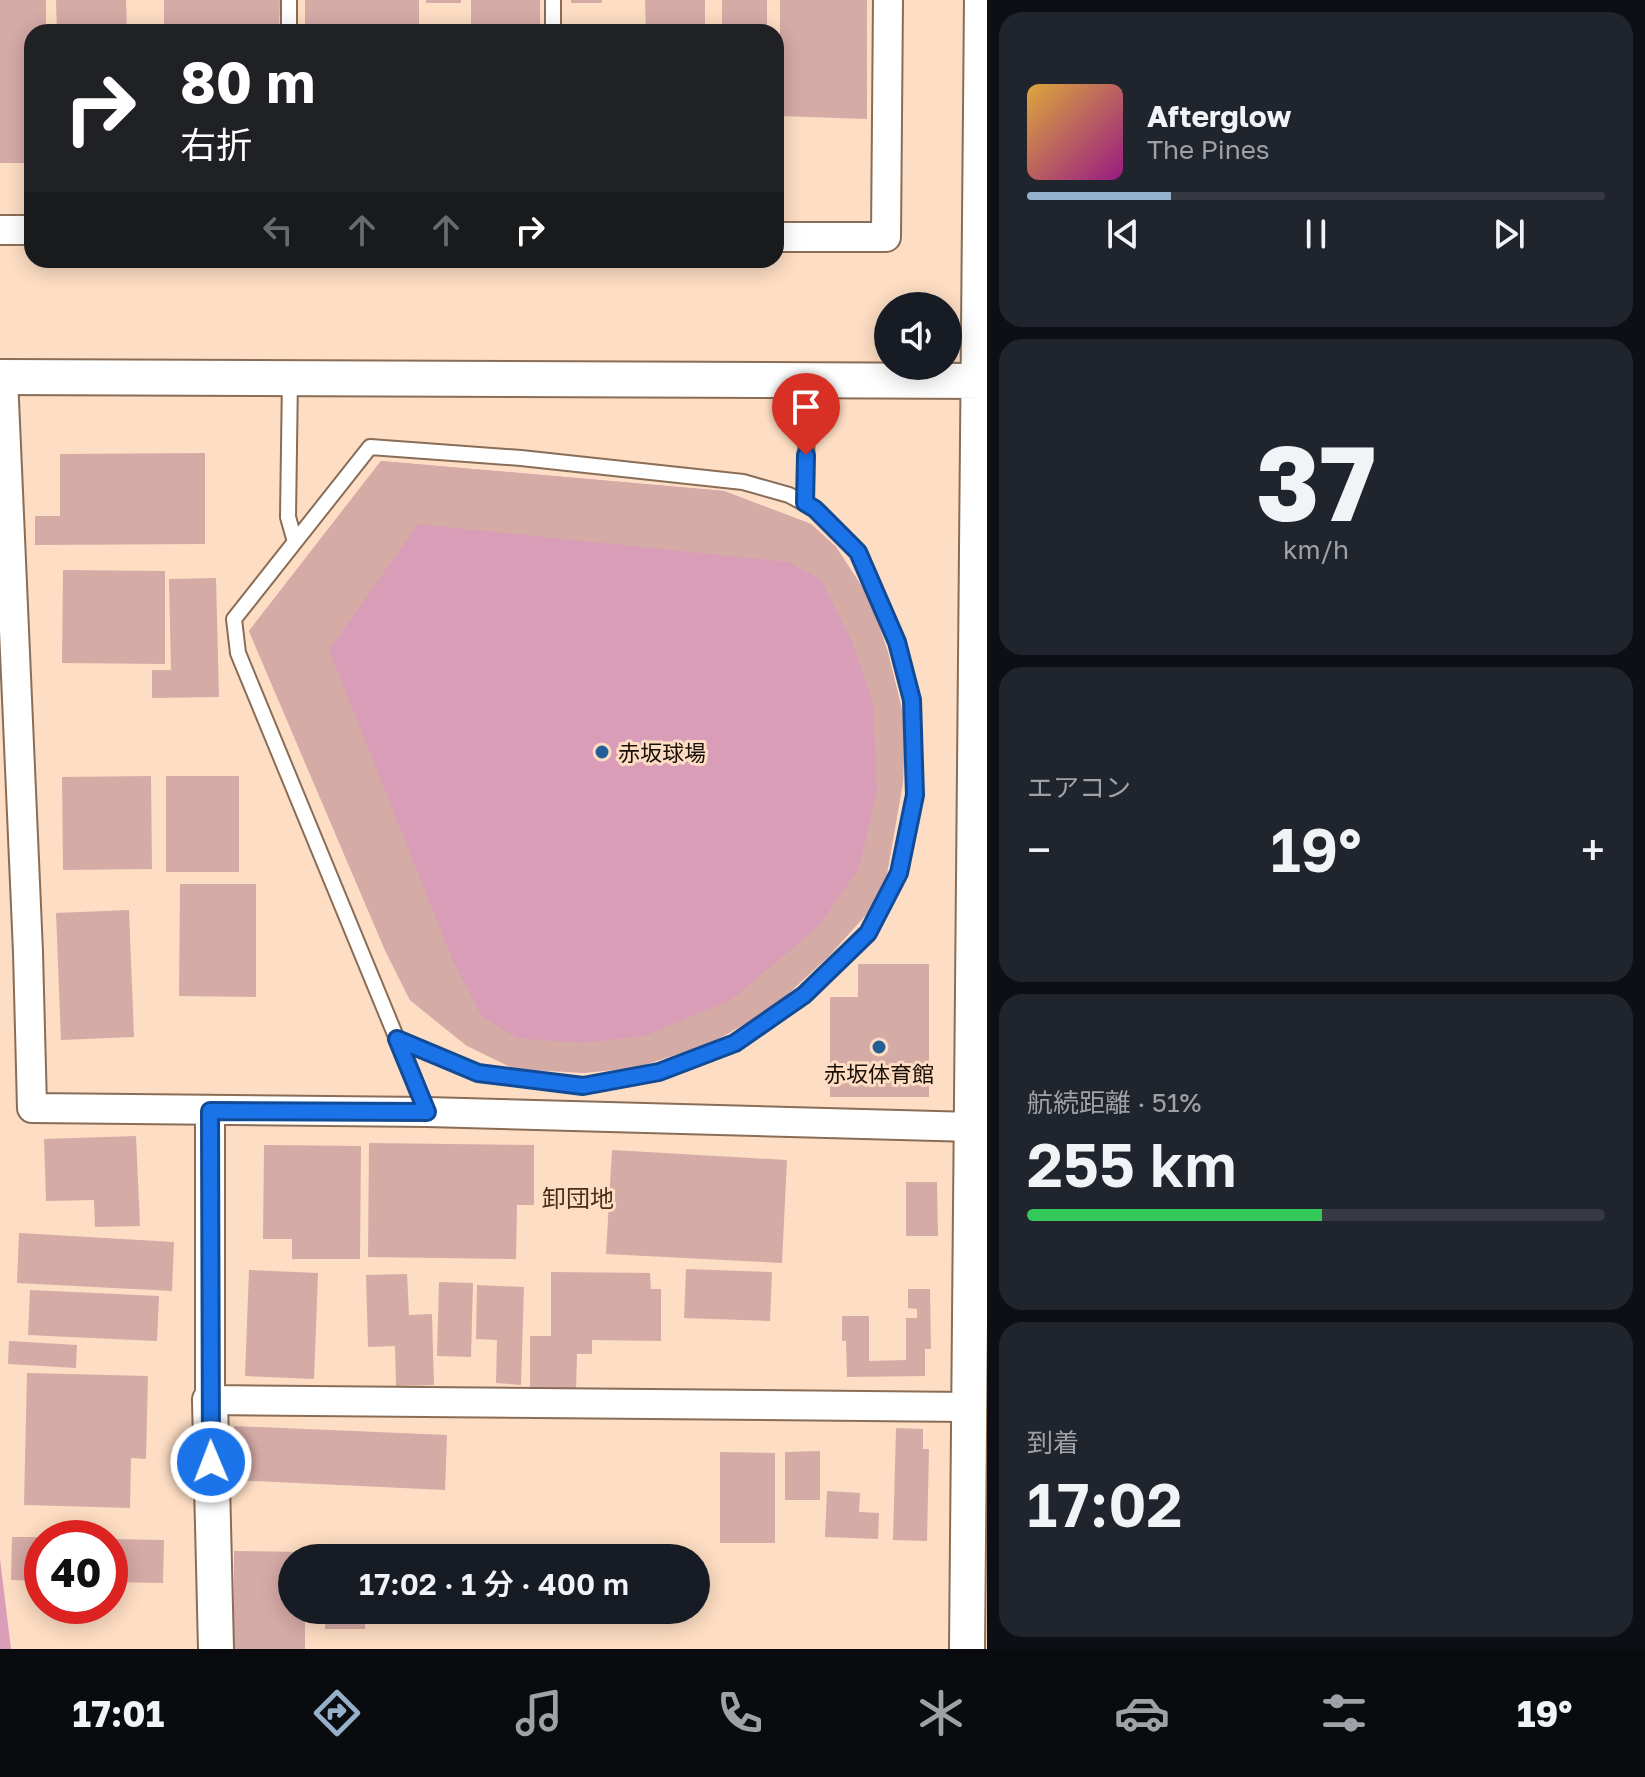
<!DOCTYPE html>
<html lang="ja">
<head>
<meta charset="utf-8">
<style>
	:root { --surface:#171b24; --page:#20242c; --text:#f1f3f6; --muted:#9ea1a6; --line:#363941; --accent:#94b0cb }
	body { margin:0; font-family:"Golos Text","Noto Sans JP",sans-serif; background:var(--page); color:var(--text); height:100vh; display:flex; flex-direction:column; font-size:30px; white-space:nowrap }
	* { box-sizing:border-box; margin:0 }
	p { font-size:26px; color:var(--muted) }
	.icon { flex:none; width:44px; height:44px; fill:none; stroke:currentColor; stroke-width:2; stroke-linecap:round; stroke-linejoin:round }
	.map { position:relative; flex:1; overflow:hidden }
	.side { display:flex; flex-direction:column; gap:12px; padding:12px; background:#0d0f14; width:658px }
	.side>* { flex:none }
	.banner { position:absolute; left:24px; top:24px; width:760px; height:244px; border-radius:24px; box-shadow:0 4px 20px #0003; background:#202124; color:#fff; overflow:hidden }
	.controls { position:absolute; left:874px; top:292px; display:grid; gap:16px }
	.controls a { display:grid; place-items:center; width:88px; height:88px; border-radius:50%; background:var(--surface); box-shadow:0 4px 20px #0003; font-size:40px }
	.speed { position:absolute; left:24px; top:1520px; display:flex; gap:16px; font-size:40px; font-weight:700; text-align:center }
	.speed>* { display:grid; place-content:center; width:104px; height:104px; border-radius:50%; background:var(--surface); box-shadow:0 4px 20px #0003; line-height:1 }
	.speed .limit { border:12px solid #d22; background:#fff; color:#111 }
	.pin { position:absolute; display:grid; place-items:center; width:68px; height:68px; color:#fff; margin:-82px -34px; border-radius:50% 50% 50% 0; rotate:-45deg; box-shadow:0 0 8px #0007 }
	.pin .icon { rotate:45deg }
	.me { position:absolute; width:88px; margin:-44px; rotate:359deg; stroke-linejoin:round; filter:drop-shadow(0 0 6px #0008) }
	.turn { display:flex; align-items:center; gap:28px; height:168px; padding:0 24px; font-size:36px }
	.turn .icon { width:104px; height:104px; stroke-width:2.5 }
	.turn b { display:block; font-size:56px; line-height:68px }
	.lanes { display:flex; align-items:center; height:76px; padding:0 24px; background:#0003; justify-content:center; gap:40px; direction:ltr }
	.lanes .off { opacity:.35 }
	.big { font-size:60px; font-weight:600; line-height:1.1 }
	.side .tile { flex:1; display:flex; flex-direction:column; justify-content:center; gap:12px; min-width:0; padding:0 28px; border-radius:24px; background:var(--page) }
	.side .dial { align-items:center; gap:0 }
	.dial b { font-size:104px; line-height:1 }
	.song { display:flex; align-items:center; gap:24px }
	.cover { width:96px; height:96px; border-radius:12px; background:linear-gradient(135deg,hsl(40 70% 55%),hsl(310 70% 35%)) }
	.played { height:8px; border-radius:4px; background:linear-gradient(90deg,var(--accent) 25%,var(--line) 25%) }
	.keys { display:flex; justify-content:space-around; direction:ltr }
	.heat { display:flex; justify-content:space-between; align-items:center; font-size:44px; direction:ltr }
	.charge { height:12px; border-radius:6px; background:linear-gradient(90deg,#34c759 51%,var(--line) 0) }
	.trip { position:absolute; left:278px; top:1544px; width:432px; height:80px; border-radius:40px; background:var(--surface); box-shadow:0 4px 20px #0003; font-weight:600; line-height:80px; text-align:center }
	.tab-bar { display:flex; height:128px; justify-content:space-around; align-items:center; background:#090b0e; color:var(--muted) }
	.tab-bar .icon { width:56px; height:56px }
	.tab-bar .active { color:var(--accent) }
	.tab-bar b { font-size:36px; color:var(--text) }
	main { display:flex; flex:1; min-height:0 }
	.map>svg:first-child { display:block }
	.green { fill:#da9db7 }
	.building { fill:#d5aba6; fill-rule:evenodd }
	.lines { fill:none; stroke-linecap:round; stroke-linejoin:round }
	.service-casing { stroke:#8a6d56; stroke-width:18 }
	.minor-casing { stroke:#8a6d56; stroke-width:32 }
	.tertiary-casing { stroke:#8a6d56; stroke-width:38 }
	.service { stroke:#fff; stroke-width:14 }
	.minor { stroke:#fff; stroke-width:28 }
	.tertiary { stroke:#fff; stroke-width:34 }
	.route-casing { stroke:#114b97; stroke-width:20 }
	.route { stroke:#1a73e8; stroke-width:14 }
	.poi-dot { fill:#225f96; stroke:#fdddc3; stroke-width:3 }
	.labels { text-anchor:middle; dominant-baseline:central; stroke-width:6; stroke-linejoin:round; paint-order:stroke }
	.poi-label { font-size:22px; fill:#190f06; stroke:#fdddc3; text-anchor:start }
	.neighbourhood-label { font-size:24px; fill:#482f1a; stroke:#fdddc3 }
</style>
</head>
<body>
<main>
<div class="map">
<svg width="987" height="1649" viewBox="0 0 987 1649">
	<rect width="100%" height="100%" fill="#fdddc3"/>
	<path class="green" d="M381,461l343,30 87,33 25,23 34,52 18,54 17,69 -2,60 -20,114 -110,112 -64,36 -75,24 -167,-22 -57,-46 -25,-50 -136,-319z
		M0,1559l11,90h-11z"/>
	<path class="building" d="M0,0h46v32h-14v131h-32z
		M56,0h70l1,32h-70z
		M164,0h116l-1,32h-115z
		M305,0h114v32h-114z
		M426,0h35v3h-35z
		M471,0h69v32h-69z
		M571,0h31v3h-31z
		M645,0h60v32h-59z
		M722,0h45v32h-45z
		M780,0h87v119l-87,-3z
		M205,453v91l-170,1v-29h25v-62z
		M381,461l343,30 87,33 25,23 34,52 18,54 17,69 -2,60 -20,114 -53,59 -57,53 -64,36 -75,24 -50,5 -70,-4 -47,-23 -57,-46 -25,-50 -136,-319zM418,524l370,38 33,18 33,66 19,57 4,89 -18,76 -39,57 -89,75 -86,36 -64,7 -64,-5 -35,-21 -29,-56 -124,-311z
		M63,570l102,1v93l-103,-1z
		M216,578l3,119 -67,1v-28h19l-2,-91z
		M151,776l1,93 -89,1 -1,-93z
		M166,776h73v96h-73z
		M180,884h76v113l-77,-1z
		M129,910l5,127 -73,3 -5,-127z
		M858,964h71v133h-99v-100h28z
		M136,1136l4,90 -45,1 -1,-27 -48,1 -2,-62z
		M369,1143l165,2v60h-17l-1,54 -148,-2z
		M264,1145l97,1 -1,113h-68v-20h-29z
		M612,1150l175,10 -5,103 -176,-9z
		M906,1182h31l1,54h-32z
		M19,1233l155,9 -2,49 -155,-8z
		M686,1269l86,3 -2,49 -86,-3z
		M249,1270l69,3 -4,106 -69,-3z
		M551,1272l99,1 1,16h10v52l-69,-1v14h-15l-1,37h-46v-55h21z
		M407,1274l2,41 23,-1 2,71 -38,1 -1,-40 -27,1 -2,-72z
		M439,1282l34,1 -2,74 -34,-1z
		M477,1285l47,2 -3,98 -25,-2 1,-43 -21,-1z
		M908,1289h22l1,60h-6v27l-78,1 -1,-36h-4v-25h27v45l37,-1v-42h11v-9l-9,-1z
		M30,1290l129,6 -2,45 -129,-6z
		M9,1341l68,4 -1,23 -68,-4z
		M27,1373l121,3 -2,83 -15,-1 -1,50 -106,-3z
		M234,1426l213,9 -2,55 -213,-10z
		M896,1428l27,1v20h6l-2,92 -34,-1z
		M820,1451v49h-35v-48z
		M720,1452l55,1v90h-55z
		M827,1491l33,2 -1,19 20,1 -1,26 -53,-2z
		M12,1537h30v44l-31,-1z
		M110,1539l54,1 -1,43 -53,-1z
		M234,1551l71,1v6h-13v52h13v39h-71z
		M325,1555h40v3h-40z
		M325,1610h40v19h-40z"/>
	<g class="lines">
		<g class="service-casing">
			<path id="service" d="M289,32v-32
				M553,32v-32
				M290,378l-2,139 7,25
				M805,503l3,-123
				M397,1039l81,34 105,13 76,-14 76,-29 69,-48 64,-62 31,-60 16,-78 -3,-95 -15,-58 -39,-90 -43,-43 -26,-14 -46,-13 -222,-24 -151,-11 -136,172 4,34 189,459"/>
		</g>
		<g class="minor-casing">
			<path id="minor" d="M0,230h32
				M776,237h110l2,-237
				M3,377l25,575 4,156 395,4 546,15
				M210,1111v289l757,7"/>
		</g>
		<g class="tertiary-casing">
			<path id="tertiary" d="M0,377l987,4
				M210,1400l6,249
				M967,1649l15,-1649"/>
		</g>
		<use href="#service" class="service"/>
		<use href="#minor" class="minor"/>
		<use href="#tertiary" class="tertiary"/>
	</g>
	<g class="lines">
		<g class="route-casing">
			<path id="route" d="M211,1462l-1,-351 217,1 -30,-73 81,34 105,13 76,-14 76,-29 69,-48 64,-62 31,-60 16,-78 -3,-95 -15,-58 -39,-90 -43,-43 -10,-6 1,-48"/>
		</g>
		<use href="#route" class="route"/>
	</g>
	<g class="poi-dot">
		<circle cx="602" cy="752" r="8"/>
		<circle cx="879" cy="1047" r="8"/>
	</g>
	<g class="labels">
		<g class="poi-label">
			<text x="618" y="752">赤坂球場</text>
			<text x="879" y="1073" text-anchor="middle">赤坂体育館</text>
		</g>
		<g class="neighbourhood-label">
			<text x="578" y="1197">卸団地</text>
		</g>
	</g>
</svg>
<div class="controls">
<a><svg class="icon" aria-label="sound" viewBox="0 0 24 24"><path d="M4 9h4l5-4v14l-5-4H4zM17 9q2 3 0 6"/></svg></a>
</div>
<div class="speed"><div class="limit">40</div></div>
<div class="pin" style="left:806px;top:455px;background:#d93025"><svg class="icon" aria-label="arrive" viewBox="0 0 24 24"><path d="M6 21V4h12l-3 4 3 4H6"/></svg></div>
<svg class="me" style="left:211px;top:1462px" viewBox="-20 -20 40 40"><circle r="17" fill="#1a73e8" stroke="#fff" stroke-width="3"/><path d="M0-11L8 9 0 5-8 9z" fill="#fff"/></svg>
<div class="trip">17:02 · 1 分 · 400 m</div>
<div class="banner">
<div class="turn"><svg class="icon" aria-label="right" viewBox="0 0 24 24"><path d="M7 20v-9h11M14 6l5 5-5 5"/></svg><div><b>80 m</b>右折</div></div>
<div class="lanes"><svg class="icon off" aria-label="left" viewBox="0 0 24 24"><path d="M17 20v-9H6M10 6l-5 5 5 5"/></svg><svg class="icon off" aria-label="ahead" viewBox="0 0 24 24"><path d="M12 20V5M6 11l6-6 6 6"/></svg><svg class="icon off" aria-label="ahead" viewBox="0 0 24 24"><path d="M12 20V5M6 11l6-6 6 6"/></svg><svg class="icon" aria-label="right" viewBox="0 0 24 24"><path d="M7 20v-9h11M14 6l5 5-5 5"/></svg></div>
</div>
</div>
<section class="side">
<div class="tile">
<div class="song"><i class="cover"></i><div><b>Afterglow</b><p>The Pines</p></div></div>
<div class="played"></div>
<div class="keys"><svg class="icon" aria-label="previous" viewBox="0 0 24 24"><path d="M18 5L8 12l10 7zM5 5v14"/></svg><svg class="icon" aria-label="pause" viewBox="0 0 24 24"><path d="M8 5v14M16 5v14"/></svg><svg class="icon" aria-label="next" viewBox="0 0 24 24"><path d="M6 5l10 7-10 7zM19 5v14"/></svg></div>
</div>
<div class="tile dial"><b>37</b><p>km/h</p></div>
<div class="tile"><p>エアコン</p>
<div class="heat"><a>−</a><b class="big">19°</b><a>+</a></div>
</div>
<div class="tile"><p>航続距離 · 51%</p><b class="big">255 km</b><div class="charge"></div></div>
<div class="tile"><p>到着</p><b class="big">17:02</b></div>
</section>
</main>
<nav class="tab-bar">
<b>17:01</b>
<svg class="icon active" aria-label="directions" viewBox="0 0 24 24"><path d="M12 3l9 9-9 9-9-9zM9 14v-3h6M13 9l2 2-2 2"/></svg>
<svg class="icon" aria-label="music" viewBox="0 0 24 24"><path d="M9 18V5l10-2v13"/><circle cx="6" cy="18" r="3"/><circle cx="16" cy="16" r="3"/></svg>
<svg class="icon" aria-label="phone" viewBox="0 0 24 24"><path d="M5 4h4l2 5-3 2q2 4 5 5l2-3 5 2v4C11 20 4 13 5 4z"/></svg>
<svg class="icon" aria-label="climate" viewBox="0 0 24 24"><path d="M12 3v18M4 7l16 10M4 17L20 7"/></svg>
<svg class="icon" aria-label="car" viewBox="0 0 24 24"><path d="M5 17H2v-5l4-1 3-4h7l3 4 3 1v5h-3M9 17h6M6 11h13"/><circle cx="7" cy="17" r="2"/><circle cx="17" cy="17" r="2"/></svg>
<svg class="icon" aria-label="filters" viewBox="0 0 24 24"><path d="M4 7h16M4 17h16"/><circle cx="9" cy="7" r="2"/><circle cx="15" cy="17" r="2"/></svg>
<b>19°</b>
</nav>
</body>
</html>
